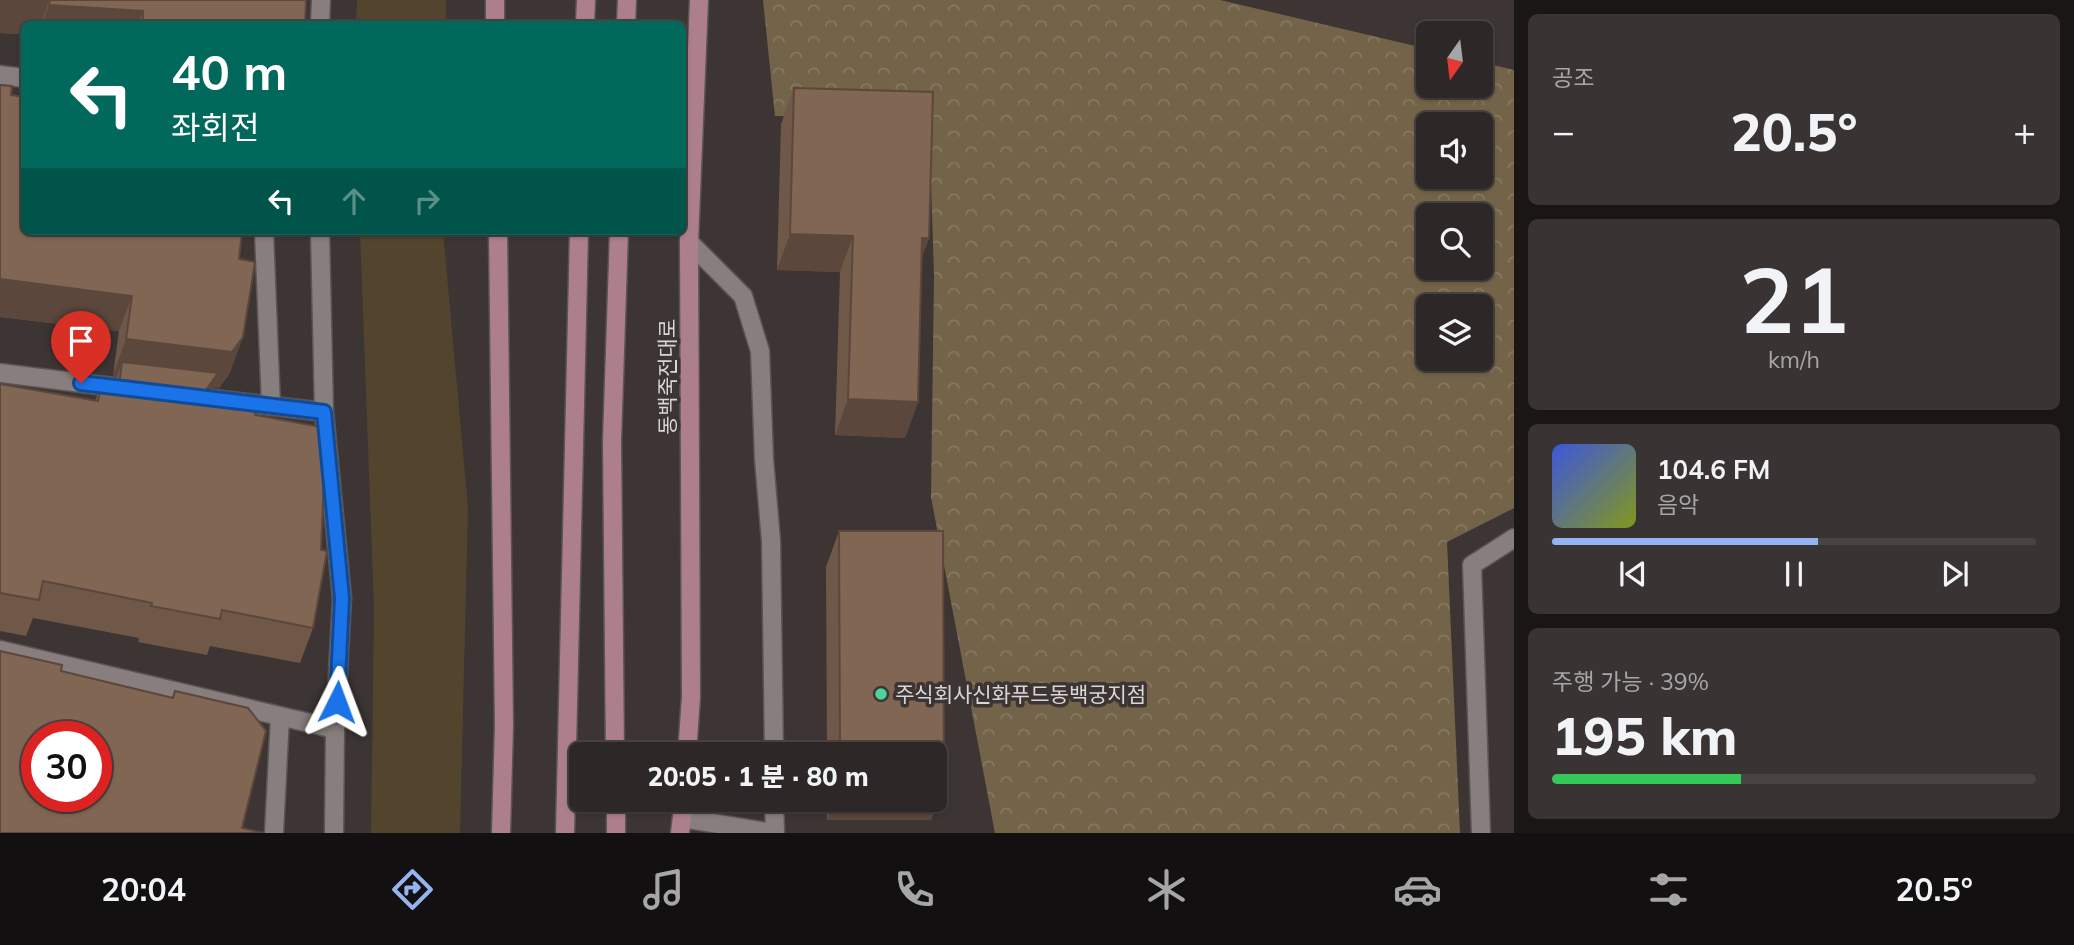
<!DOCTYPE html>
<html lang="ko">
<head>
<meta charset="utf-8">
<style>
	:root { --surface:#2d2827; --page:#393433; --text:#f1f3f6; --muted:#a7a6a7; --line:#484444; --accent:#95b2f1 }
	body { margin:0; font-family:Mulish,"Noto Sans KR",sans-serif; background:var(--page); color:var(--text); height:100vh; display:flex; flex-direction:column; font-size:26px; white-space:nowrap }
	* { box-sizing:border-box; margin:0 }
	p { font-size:23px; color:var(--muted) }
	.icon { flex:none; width:38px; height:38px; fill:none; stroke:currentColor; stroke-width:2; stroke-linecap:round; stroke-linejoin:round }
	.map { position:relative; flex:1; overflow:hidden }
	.drawer { display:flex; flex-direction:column; gap:14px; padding:14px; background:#191615; width:560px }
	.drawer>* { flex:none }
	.guide { position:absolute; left:21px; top:21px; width:665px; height:214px; border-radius:10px; box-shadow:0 2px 5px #0004,0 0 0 2px var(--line); background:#00695c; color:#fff; overflow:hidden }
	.needle { width:46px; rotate:194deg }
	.controls { position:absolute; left:1416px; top:21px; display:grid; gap:14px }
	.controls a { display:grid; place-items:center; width:77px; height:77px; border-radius:10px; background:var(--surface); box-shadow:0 2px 5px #0004,0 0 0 2px var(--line); font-size:35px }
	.speed { position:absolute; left:21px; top:721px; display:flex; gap:14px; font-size:35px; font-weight:700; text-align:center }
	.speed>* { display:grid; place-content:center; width:91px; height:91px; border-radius:50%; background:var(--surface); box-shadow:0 2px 5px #0004,0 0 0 2px var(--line); line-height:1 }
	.speed .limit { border:10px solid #d22; background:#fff; color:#111 }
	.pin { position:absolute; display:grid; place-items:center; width:60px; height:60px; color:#fff; margin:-72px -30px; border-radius:50% 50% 50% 0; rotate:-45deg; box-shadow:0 0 7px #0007 }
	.pin .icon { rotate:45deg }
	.me { position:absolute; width:77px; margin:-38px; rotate:3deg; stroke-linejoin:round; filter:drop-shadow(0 0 5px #0008) }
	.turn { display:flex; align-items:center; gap:24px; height:147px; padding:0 35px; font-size:32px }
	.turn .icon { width:91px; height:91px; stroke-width:2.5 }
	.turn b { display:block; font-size:49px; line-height:60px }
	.lanes { display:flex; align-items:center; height:66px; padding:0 35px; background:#0003; justify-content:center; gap:35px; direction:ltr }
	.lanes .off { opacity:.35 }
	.big { font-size:52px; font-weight:800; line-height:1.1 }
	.drawer .card { flex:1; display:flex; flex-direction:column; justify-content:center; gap:10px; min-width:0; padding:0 24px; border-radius:10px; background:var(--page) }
	.drawer .dial { align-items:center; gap:0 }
	.dial b { font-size:91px; line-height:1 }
	.song { display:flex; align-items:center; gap:21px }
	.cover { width:84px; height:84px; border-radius:10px; background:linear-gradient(135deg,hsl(230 70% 55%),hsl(70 70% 35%)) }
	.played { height:7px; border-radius:4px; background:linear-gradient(90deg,var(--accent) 55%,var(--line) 55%) }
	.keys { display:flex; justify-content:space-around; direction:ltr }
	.heat { display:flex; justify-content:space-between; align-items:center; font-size:38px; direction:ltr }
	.charge { height:10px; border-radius:5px; background:linear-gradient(90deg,#34c759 39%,var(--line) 0) }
	.trip { position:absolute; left:569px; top:742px; width:378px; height:70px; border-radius:10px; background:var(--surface); box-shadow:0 2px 5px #0004,0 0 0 2px var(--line); font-weight:800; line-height:70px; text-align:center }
	.tab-bar { display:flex; height:112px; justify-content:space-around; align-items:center; background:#121010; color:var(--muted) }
	.tab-bar .icon { width:49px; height:49px }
	.tab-bar .current { color:var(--accent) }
	.tab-bar b { font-size:32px; color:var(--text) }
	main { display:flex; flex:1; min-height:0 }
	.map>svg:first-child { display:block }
	.grass { fill:#52442d }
	.forest { fill:url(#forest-crowns); fill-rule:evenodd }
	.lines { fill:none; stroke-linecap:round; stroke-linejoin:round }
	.minor-casing { stroke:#5a5453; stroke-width:21 }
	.major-casing { stroke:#5a5453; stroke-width:21 }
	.minor { stroke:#877e7d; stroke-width:18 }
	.major { stroke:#ac7f8b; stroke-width:18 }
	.wall { fill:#705848 }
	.shaded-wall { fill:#5b473b }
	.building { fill:#826654; stroke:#5b473b; stroke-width:2; fill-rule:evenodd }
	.route-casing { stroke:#114b97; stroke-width:18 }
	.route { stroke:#1a73e8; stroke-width:12 }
	.poi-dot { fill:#4bd49b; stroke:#3c3534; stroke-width:2.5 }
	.labels { text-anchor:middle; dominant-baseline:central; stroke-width:7; stroke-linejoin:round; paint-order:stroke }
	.street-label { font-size:21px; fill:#dbd6d6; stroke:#3c3534 }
	.poi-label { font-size:21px; fill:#dbd6d6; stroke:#3c3534; text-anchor:start }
</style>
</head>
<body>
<main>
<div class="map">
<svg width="1514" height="833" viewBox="0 0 1514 833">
	<defs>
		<pattern id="forest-crowns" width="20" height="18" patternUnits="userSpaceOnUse" patternTransform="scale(1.75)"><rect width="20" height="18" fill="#736348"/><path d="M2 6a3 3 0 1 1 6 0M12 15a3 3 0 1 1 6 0" fill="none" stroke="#867962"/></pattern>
	</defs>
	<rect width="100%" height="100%" fill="#3c3534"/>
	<path class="grass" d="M357,0h89v24h-90z
		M360,231h83l25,276 -8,326h-89l3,-225z"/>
	<path class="forest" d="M763,0h457l208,49v37h52l1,-24 33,8v438l-67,34 13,291h-465l-64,-336 3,-221 -5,-158 -154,-2zM1428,124h52v53h-52zM1428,215h52v53h-52zM1428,306h52v53h-52z"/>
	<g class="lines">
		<g class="minor-casing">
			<path id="minor" d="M320,24l1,-24
				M0,75l24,3
				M264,231l7,175
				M689,242l54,54 17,55 4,108 7,82 3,213
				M0,373l122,15
				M188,396l136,16 -4,-181
				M324,412l18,186 -7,131
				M0,650l335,79 -1,104
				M774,800l1,33
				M682,818l90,15
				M274,833l6,-117
				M1481,833l-9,-268 42,-27"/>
		</g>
		<g class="major-casing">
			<path id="major" d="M495,0v24
				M585,24l1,-24
				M626,24l1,-24
				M498,231l6,494 -3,108
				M615,754l-3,-313 7,-210
				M687,754l4,-57 -2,-455 10,-242
				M616,800v33
				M565,833l14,-602
				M680,833l4,-33"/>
		</g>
		<use href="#minor" class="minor"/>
		<use href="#major" class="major"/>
	</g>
	<path class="wall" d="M0,0h306l-1,24h-281v10l-24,-1z
		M0,85l11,10 228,164 -9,114 -11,15 -6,-1 -6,16 48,12 58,213 -13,35 -90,-17 -3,9 -69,-13 1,-4 -106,-20 -7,18 -26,-5v-247l95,17 7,-19 12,3 3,-9 -4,-1 6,-44 -119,-14z
		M794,88l135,150 -7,18 -4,146 -13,36 -70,-3 5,-163 -63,-2 4,-146z
		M839,531l95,223h-107l-1,-187z
		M944,784l-13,36h-104v-20h107z"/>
	<path class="shaded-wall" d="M0,0h49l-8,24h-17v10l-24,-1z
		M49,5l94,6 -5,13h-96z
		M217,20l88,4h-90z
		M790,234l63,2 -13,36 -63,-2z
		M922,238h7l-13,36z
		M0,279l132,17 -13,35 -119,-14z
		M243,337l-13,36 -11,15 -6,-1 -8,22 -83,-47 -5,14 -4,-1 13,-36z
		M848,399l70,3 -13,36 -70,-3z
		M934,784h10l-13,36h-104l8,-20h99z"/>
	<path class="building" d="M50,0h256l-1,24 -88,-4v4h-74v-13l-94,-6z
		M0,85l12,1 -1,9 13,2v134h218l-3,28 16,3 -12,75 -11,15 -106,-13 6,-43 -132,-17z
		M794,88l139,4 -4,146h-7l-4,164 -70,-3 5,-163 -63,-2z
		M122,362l96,11 -20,28 57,10v4l71,13 -5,122 6,1 -14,77 -91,-18 -2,9 -69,-13 1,-3 -109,-22 -4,19 -39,-7v-209l98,17 4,-19 17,4z
		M839,531h104l1,253h-10v-30h-94z
		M0,651l62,14 -1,6 112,27 2,-7 73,17 18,23 -24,97 22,5h-264zM37,737h59v59h-59z"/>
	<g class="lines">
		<g class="route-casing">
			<path id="route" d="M81,383l243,29 18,186 -5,104"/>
		</g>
		<use href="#route" class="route"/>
	</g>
	<circle class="poi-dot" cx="881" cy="694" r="7"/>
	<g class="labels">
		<g class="street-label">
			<text transform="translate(667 377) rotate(-90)">동백죽전대로</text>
		</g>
		<g class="poi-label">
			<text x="895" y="694">주식회사신화푸드동백궁지점</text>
		</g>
	</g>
</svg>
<div class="controls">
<a><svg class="needle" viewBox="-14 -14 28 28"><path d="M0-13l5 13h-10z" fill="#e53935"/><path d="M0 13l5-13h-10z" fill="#a7a6a7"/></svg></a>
<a><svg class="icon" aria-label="sound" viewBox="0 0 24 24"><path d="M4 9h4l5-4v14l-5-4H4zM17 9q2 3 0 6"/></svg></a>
<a><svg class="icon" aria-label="search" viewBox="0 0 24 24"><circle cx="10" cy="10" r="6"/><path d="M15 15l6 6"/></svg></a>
<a><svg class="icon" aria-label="layers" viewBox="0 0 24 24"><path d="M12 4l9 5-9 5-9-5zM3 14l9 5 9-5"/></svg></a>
</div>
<div class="speed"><div class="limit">30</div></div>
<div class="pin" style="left:81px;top:383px;background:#d93025"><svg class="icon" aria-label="arrive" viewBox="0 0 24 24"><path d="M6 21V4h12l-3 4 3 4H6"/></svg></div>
<svg class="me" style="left:337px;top:702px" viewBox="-20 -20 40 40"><path d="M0-17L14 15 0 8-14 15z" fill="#1a73e8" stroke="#fff" stroke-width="4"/></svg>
<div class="trip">20:05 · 1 분 · 80 m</div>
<div class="guide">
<div class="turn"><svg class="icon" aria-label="left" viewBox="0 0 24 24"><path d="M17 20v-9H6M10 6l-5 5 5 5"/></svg><div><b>40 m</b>좌회전</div></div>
<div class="lanes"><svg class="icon" aria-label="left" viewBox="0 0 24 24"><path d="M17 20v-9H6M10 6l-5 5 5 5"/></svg><svg class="icon off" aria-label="ahead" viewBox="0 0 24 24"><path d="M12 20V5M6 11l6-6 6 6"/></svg><svg class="icon off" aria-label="right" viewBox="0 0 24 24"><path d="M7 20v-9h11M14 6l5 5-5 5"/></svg></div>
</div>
</div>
<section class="drawer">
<div class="card"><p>공조</p>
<div class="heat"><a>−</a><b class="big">20.5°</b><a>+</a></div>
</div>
<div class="card dial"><b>21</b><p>km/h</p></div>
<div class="card">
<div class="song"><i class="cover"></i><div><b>104.6 FM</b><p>음악</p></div></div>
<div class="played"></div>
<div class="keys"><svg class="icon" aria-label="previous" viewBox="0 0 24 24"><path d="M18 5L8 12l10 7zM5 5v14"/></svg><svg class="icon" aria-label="pause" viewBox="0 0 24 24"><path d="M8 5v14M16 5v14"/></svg><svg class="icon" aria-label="next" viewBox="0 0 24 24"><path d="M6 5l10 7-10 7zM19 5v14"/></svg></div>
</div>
<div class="card"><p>주행 가능 · 39%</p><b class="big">195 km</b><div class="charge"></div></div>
</section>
</main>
<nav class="tab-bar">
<b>20:04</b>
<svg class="icon current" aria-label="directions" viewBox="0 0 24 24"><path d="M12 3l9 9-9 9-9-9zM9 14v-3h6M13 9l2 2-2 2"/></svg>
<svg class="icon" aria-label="music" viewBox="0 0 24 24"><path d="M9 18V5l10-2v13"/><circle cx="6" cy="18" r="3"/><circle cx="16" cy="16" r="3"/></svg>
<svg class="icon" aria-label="phone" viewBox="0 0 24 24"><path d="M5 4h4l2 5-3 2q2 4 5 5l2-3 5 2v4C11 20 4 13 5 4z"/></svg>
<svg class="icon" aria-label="climate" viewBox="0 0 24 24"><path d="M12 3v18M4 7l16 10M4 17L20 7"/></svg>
<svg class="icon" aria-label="car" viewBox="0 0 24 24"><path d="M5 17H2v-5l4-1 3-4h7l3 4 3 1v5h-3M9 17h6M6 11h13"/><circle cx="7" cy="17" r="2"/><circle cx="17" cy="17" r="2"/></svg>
<svg class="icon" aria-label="filters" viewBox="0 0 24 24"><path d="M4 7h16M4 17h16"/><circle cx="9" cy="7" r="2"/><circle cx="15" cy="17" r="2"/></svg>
<b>20.5°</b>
</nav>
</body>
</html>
